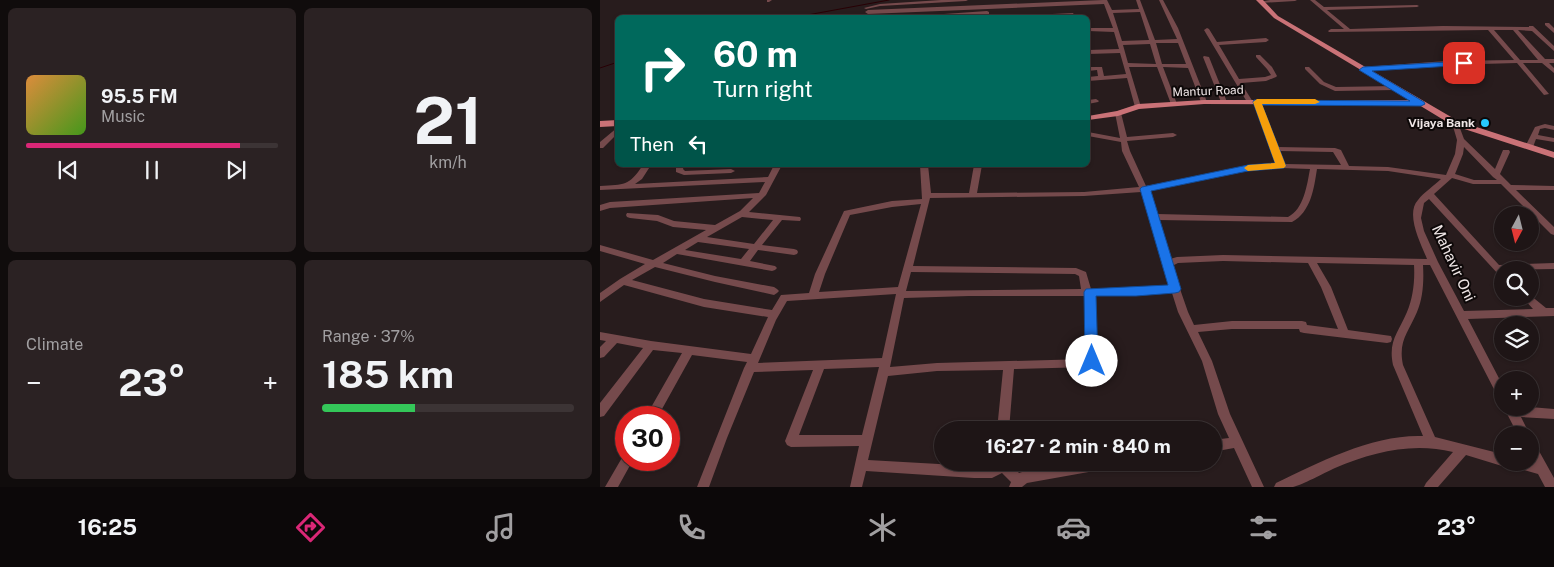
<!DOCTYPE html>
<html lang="en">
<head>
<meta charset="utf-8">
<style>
	:root { --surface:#1e1516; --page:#2b2223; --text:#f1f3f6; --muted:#a19fa1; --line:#3c3435; --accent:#db2777 }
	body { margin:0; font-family:"Public Sans",sans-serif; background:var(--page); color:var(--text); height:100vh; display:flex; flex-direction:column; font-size:19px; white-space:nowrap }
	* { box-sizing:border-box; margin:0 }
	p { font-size:16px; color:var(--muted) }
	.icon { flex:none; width:28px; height:28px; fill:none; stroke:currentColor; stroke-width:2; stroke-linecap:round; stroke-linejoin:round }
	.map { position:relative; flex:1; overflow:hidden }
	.side { display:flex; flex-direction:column; gap:8px; padding:8px; background:#100c0c; width:600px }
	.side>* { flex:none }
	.hud { position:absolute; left:15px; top:15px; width:475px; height:152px; border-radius:8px; box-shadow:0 1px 4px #0004,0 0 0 1px var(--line); background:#00695c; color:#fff; overflow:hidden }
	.needle { width:32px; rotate:187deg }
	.controls { position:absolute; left:894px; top:206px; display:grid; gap:10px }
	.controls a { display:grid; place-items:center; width:45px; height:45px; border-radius:50%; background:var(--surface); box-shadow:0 1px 4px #0004,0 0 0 1px var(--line); font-size:25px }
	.speed { position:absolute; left:15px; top:406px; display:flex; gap:10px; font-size:25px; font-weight:700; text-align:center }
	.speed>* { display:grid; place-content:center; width:65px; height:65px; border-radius:50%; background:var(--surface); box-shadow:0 1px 4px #0004,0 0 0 1px var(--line); line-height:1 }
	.speed .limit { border:8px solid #d22; background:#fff; color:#111 }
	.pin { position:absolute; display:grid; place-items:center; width:42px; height:42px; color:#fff; margin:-21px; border-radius:10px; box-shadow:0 2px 8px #0006 }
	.me { position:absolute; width:55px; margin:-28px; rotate:0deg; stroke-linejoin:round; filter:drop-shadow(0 0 4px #0008) }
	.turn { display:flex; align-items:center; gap:18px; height:105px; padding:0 15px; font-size:22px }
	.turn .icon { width:65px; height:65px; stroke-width:2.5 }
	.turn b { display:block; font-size:35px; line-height:42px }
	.then { display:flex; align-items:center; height:48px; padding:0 15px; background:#0003; gap:10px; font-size:19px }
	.big { font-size:38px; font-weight:700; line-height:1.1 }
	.side .card { flex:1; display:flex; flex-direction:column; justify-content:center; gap:8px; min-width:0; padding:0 18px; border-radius:8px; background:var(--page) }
	.side .dial { align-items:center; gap:0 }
	.dial b { font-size:65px; line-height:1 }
	.song { display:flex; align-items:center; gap:15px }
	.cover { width:60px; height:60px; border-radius:8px; background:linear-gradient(135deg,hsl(30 70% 55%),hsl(100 70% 35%)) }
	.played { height:5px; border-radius:2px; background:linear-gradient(90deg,var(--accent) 85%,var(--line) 85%) }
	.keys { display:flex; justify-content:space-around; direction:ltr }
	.heat { display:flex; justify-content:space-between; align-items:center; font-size:28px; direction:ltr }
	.charge { height:8px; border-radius:4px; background:linear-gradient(90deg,#34c759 37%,var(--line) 0) }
	.side .tiles { flex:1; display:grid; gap:8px; grid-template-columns:repeat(2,1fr) }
	.trip { position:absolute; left:334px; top:421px; width:288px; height:50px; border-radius:25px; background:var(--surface); box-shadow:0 1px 4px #0004,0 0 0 1px var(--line); font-weight:700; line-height:50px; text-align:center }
	.dock { display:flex; height:80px; justify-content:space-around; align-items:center; background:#0c0809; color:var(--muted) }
	.dock .icon { width:35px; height:35px }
	.dock .on { color:var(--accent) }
	.dock b { font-size:22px; color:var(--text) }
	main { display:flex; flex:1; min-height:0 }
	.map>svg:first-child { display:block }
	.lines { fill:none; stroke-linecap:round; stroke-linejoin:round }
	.stream { stroke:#280005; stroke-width:1 }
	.minor { fill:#754a4c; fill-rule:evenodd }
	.major { fill:#ca7277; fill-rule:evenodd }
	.route { fill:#1a73e8; stroke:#114b97 }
	.slow { fill:#f59e0b }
	.poi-dot { fill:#26c9fe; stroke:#0d0808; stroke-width:2 }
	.labels { text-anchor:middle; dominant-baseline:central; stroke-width:4; stroke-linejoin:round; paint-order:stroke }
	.far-street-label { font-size:12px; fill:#efe6e6; stroke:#0d0808 }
	.far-poi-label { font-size:12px; font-weight:bold; fill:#efe6e6; stroke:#0d0808; text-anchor:end }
	.street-label { font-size:15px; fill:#efe6e6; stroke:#0d0808 }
</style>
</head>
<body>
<main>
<section class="side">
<div class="tiles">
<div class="card">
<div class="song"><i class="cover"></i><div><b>95.5 FM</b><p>Music</p></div></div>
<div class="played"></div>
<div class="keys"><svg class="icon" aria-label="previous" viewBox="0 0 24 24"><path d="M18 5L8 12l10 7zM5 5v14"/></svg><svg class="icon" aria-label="pause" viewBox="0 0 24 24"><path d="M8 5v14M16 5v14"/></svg><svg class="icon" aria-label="next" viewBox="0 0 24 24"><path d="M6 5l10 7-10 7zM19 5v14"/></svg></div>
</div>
<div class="card dial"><b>21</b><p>km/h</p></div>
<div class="card"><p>Climate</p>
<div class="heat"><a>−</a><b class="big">23°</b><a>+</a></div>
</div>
<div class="card"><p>Range · 37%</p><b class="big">185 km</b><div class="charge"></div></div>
</div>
</section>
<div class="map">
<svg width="954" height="487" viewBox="0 0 954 487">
	<rect width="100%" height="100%" fill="#281c1d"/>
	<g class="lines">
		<path class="stream" d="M191,18l98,-18
			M0,68l18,-6"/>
		<path class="minor" d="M167,0h5l-3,2h-2z
			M341,0h27l-2,1 -86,5 -14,3 -2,-1 16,-4z
			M503,0h4l5,10 27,-1 -3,-9h4l15,40 22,-1 -18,-39h4l15,28 29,74 -1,1h-4l-1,-1 -13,-34 -25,-1 14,37 -3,2 -3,-2 -14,-37h-28l12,40 -3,2 -3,-2 -8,-29 -39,3v-4l10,-1 -1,-6 -9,1v-4h14l2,9 22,-2 -6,-21 -32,1v-4l31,-1 -5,-17 -26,-1v-3h25l-9,-24 -236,10 -3,-2 3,-2zM540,12l9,28 -27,1 -9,-28zM556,43h22l8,21h-24zM550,44l6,20 -28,-1 -5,-18z
			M670,0h27l-2,1 -34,2 -2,-1z
			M710,0h5l9,7 93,-2 2,1 -2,1 -90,3 23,19 93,-3 86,1v-1h4l21,20v5l-22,-20 -14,-1 27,29h9v4h-5l5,5v5l-12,-10h-19l26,31 -5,1 -27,-32 -71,2 -85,5v-2l2,-1 83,-6 68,-1 -26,-30 -159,2 -1,-1 3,-2h13zM894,30h19l25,30h-18z
			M387,11l2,1v2l-61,4h-42z
			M473,13l3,5h-66l2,-2z
			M945,23h4l5,5v5l-9,-8z
			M607,28l2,1 8,13 49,-4 3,2 -3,2 -47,3 20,34 26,-2 6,-2 -4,-6 -11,-12v-2h4l12,12 5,9 -1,1 -10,4 -25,2 12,19 -1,1h-4l-1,-1 -43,-72z
			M604,56l5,1 18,45 -1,1h-4l-1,-1 -18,-45z
			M705,67h4l15,15 12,5 59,-1 3,2 -3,2 -60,1 -15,-7 -15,-15z
			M496,99l3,2 -1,1 -10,2v-4z
			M657,100l3,2 17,45 58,1 6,2 8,16 39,1 58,8 9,-21 2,-14 -5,-17 3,-2 3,2 6,16 31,30 8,-19h6l1,2 -10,22 11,11 43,1v4h-38l38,37v8l-3,-1 -50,-50h-28l-21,-6 -18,16 65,71 55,-2v6l-52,1v6l-3,-1 -70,-76 -5,4 -3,15 3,13 14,31 26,49 69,-2 -10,-11h7v-3l16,13h8v8l-86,3 34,65v15l-4,-2 -68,-132h-7c1,16 0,33 -6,47 -9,21 -19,29 -14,53l32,72 67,17v8h5l-1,2 -4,2 -36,-11 -28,32h-14l2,-4 27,-31c-41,-10 -80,0 -118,16 -11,5 -33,17 -42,19 -6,0 -13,0 -19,0l2,-4c43,-21 98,-49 147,-47l-30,-71c-5,-24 5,-32 14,-53 6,-14 8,-31 7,-47l-97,-2 14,24 17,43 43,6 1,3 -1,3 -4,1 -83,-10 -4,-1 -1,-3h-67l-34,3 14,29 18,53 34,73h-12l-18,-39 -22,4v-12l17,-2 -11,-24 -16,-53 -24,-49 -6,-19 -77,3 2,62 -4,8 -4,1 -75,2 -5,61h-12l6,-60 -66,1 -49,5 -20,84 106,6h17l4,-4h14l10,11 6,-2 49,-9h43l-2,4 -4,2 -84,15 -5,4h-13l2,-5 -9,-9 -10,5h-18l-108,-7 -4,16h-12l9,-41 -68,1 -4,-2 -2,-4 28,-71 -59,2 -27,66 -18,49h-12l47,-119 3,-6 -55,-7 -35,63h-12l37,-65 -29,-3 -49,66 -4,1v-14l43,-55 -26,-5 -13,14 -4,1v-11l6,-6 -6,-1v-8l51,9 100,13 17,-37 -64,-10 -80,-22 -24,17v-9l20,-14 25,-15 -45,-13v-6l53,15 53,-30 -33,-3 -16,-6 -27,-3 -3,-1 -1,-2 1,-2 31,2 16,6 41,4 25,-14 13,-13 -143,10 -10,3v-6l10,-3 149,-9 6,-11 -165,8v-4c25,-2 28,1 43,-21h8l-9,14 -7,5 133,-7 6,-12h8l-16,30 -17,17 51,5 1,2 -1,2 -18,-1 -20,25 32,4 3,1 1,2 -1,2 -3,1 -36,-5 -8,11 25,5 2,2 -2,2 -3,1 -95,-17 -14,9 52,13 59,11 3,2 2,2 -2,2 -3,2 -59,-13 -60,-15 -23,13 72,19 68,11 9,-15 28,-2 6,-19 29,-63 48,-10 30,-2 -2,-34h8l3,28h38l5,-28h8l-5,28 107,-1 55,-5 -17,-36 -1,-9 -33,-6v-4l32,6 -5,-25 3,-2 3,2 6,24 46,-4 4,2 -4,2 -46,4 3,10 16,35 101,-20 30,-2 -23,-62zM864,147l29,30 4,3h-23l-19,-6 8,-20zM679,151l54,1 8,13 -57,-1zM681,168l29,1c-3,16 -6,40 -22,48l-131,-3 -8,-23 98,-21zM717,169l71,2 53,8c-7,7 -17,13 -23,21 -13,14 3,44 9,59l-204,-4 -46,2 -7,2 -12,-39 134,2c19,-10 22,-34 25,-53zM541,192l29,94 -79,3 -5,-17 -10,-4 -163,-2 17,-68 154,-2zM321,204l-23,83 -79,5 6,-18 25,-59 42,-8zM142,217l31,3 -19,24 -47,-7zM98,242l51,7 -8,10 -56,-9zM623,261l85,2 13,24 17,42 -31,-4 -1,-3 -4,-1h-70l-38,4 -6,-13 -16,-46 6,-3zM311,272l164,2 4,2 2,13 -175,2zM296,294l-14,64 -124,5 18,-43 11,-19zM369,296h116l2,61 -1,2 -149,4 -47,4 14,-69zM279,367l-17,68h-63l25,-66z
			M945,124l9,2v4l-9,-2 -5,1 -2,6 16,3v4l-18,-3 -3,8h-6l-1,-2 9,-18z
			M18,127v6l-15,15h-3v-6z
			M76,165h8l-1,4 2,2 46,-2 4,2 -4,2 -47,2 -8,-3z
			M930,407l24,2v10l-33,-2 9,18h-12l-14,-27z
			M930,440l4,2 20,36v9h-9l-7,-13 -28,-8 -2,-4h22v-2h1z
			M26,454v6h7l-15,27h-13l18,-31z"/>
		<path class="major" d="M656,0h7l15,16 180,105 96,31v6l-102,-33 -33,-20 -215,-1 -65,5 -21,7 -30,4v-4l29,-5 21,-7 66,-4h207l-137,-82z
			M18,120v6l-18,1v-6z"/>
	</g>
	<path class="route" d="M864,61l4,2 -1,2 -95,6 52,31 1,2 -4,2 -159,-1 24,61 -2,2 -36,3 -97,20 30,98 -2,3 -4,1 -39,3h-40l2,65 -2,4 -4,2 -5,-2 -2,-4 -1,-69 2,-3 82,-4 -28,-96 2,-2 106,-22 27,-2 -22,-61 1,-2 156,1 -51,-31 4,-3z"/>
	<path class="slow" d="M657,99h58l5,3 -5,2h-53l24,62 -2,2 -36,3 -4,-3 4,-3 27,-2 -22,-61z"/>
	<circle class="poi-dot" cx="885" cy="123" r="5"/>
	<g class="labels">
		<g class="far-street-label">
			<text transform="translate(608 91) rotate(-2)">Mantur Road</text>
		</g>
		<g class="far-poi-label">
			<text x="875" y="123">Vijaya Bank</text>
		</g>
		<g class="street-label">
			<text transform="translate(854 263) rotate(65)">Mahavir Oni</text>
		</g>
	</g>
</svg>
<div class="controls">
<a><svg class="needle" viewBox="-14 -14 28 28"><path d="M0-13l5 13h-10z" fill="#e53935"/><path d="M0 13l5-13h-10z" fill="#a19fa1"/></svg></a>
<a><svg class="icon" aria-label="search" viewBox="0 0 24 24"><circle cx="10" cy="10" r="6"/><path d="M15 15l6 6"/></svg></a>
<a><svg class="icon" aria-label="layers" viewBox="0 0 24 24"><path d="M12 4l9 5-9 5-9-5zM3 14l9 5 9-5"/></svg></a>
<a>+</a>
<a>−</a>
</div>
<div class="speed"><div class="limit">30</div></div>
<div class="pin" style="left:864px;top:63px;background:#d93025"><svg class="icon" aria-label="arrive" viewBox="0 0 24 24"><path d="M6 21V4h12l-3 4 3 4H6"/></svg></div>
<svg class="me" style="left:492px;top:361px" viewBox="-20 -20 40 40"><circle r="19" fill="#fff"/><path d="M0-13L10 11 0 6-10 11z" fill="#1a73e8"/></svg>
<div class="trip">16:27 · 2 min · 840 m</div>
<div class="hud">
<div class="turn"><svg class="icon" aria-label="right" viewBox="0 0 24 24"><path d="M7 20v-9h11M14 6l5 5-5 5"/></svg><div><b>60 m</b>Turn right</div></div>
<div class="then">Then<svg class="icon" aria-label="left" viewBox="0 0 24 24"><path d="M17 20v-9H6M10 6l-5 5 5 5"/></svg></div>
</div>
</div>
</main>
<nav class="dock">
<b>16:25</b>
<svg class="icon on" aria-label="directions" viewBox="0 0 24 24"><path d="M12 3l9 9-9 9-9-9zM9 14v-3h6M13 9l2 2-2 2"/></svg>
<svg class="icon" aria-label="music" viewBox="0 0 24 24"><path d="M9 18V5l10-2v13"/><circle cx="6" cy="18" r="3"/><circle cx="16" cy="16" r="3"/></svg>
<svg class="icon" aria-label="phone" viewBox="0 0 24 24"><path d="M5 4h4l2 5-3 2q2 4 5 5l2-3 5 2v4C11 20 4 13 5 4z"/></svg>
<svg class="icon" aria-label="climate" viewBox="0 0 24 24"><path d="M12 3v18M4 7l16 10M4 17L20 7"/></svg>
<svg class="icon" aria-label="car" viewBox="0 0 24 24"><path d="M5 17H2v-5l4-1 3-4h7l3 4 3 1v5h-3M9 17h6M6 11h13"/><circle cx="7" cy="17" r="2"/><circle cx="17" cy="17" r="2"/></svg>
<svg class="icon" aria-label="filters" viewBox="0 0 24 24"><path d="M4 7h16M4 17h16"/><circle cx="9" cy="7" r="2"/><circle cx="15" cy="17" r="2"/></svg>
<b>23°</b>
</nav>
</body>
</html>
